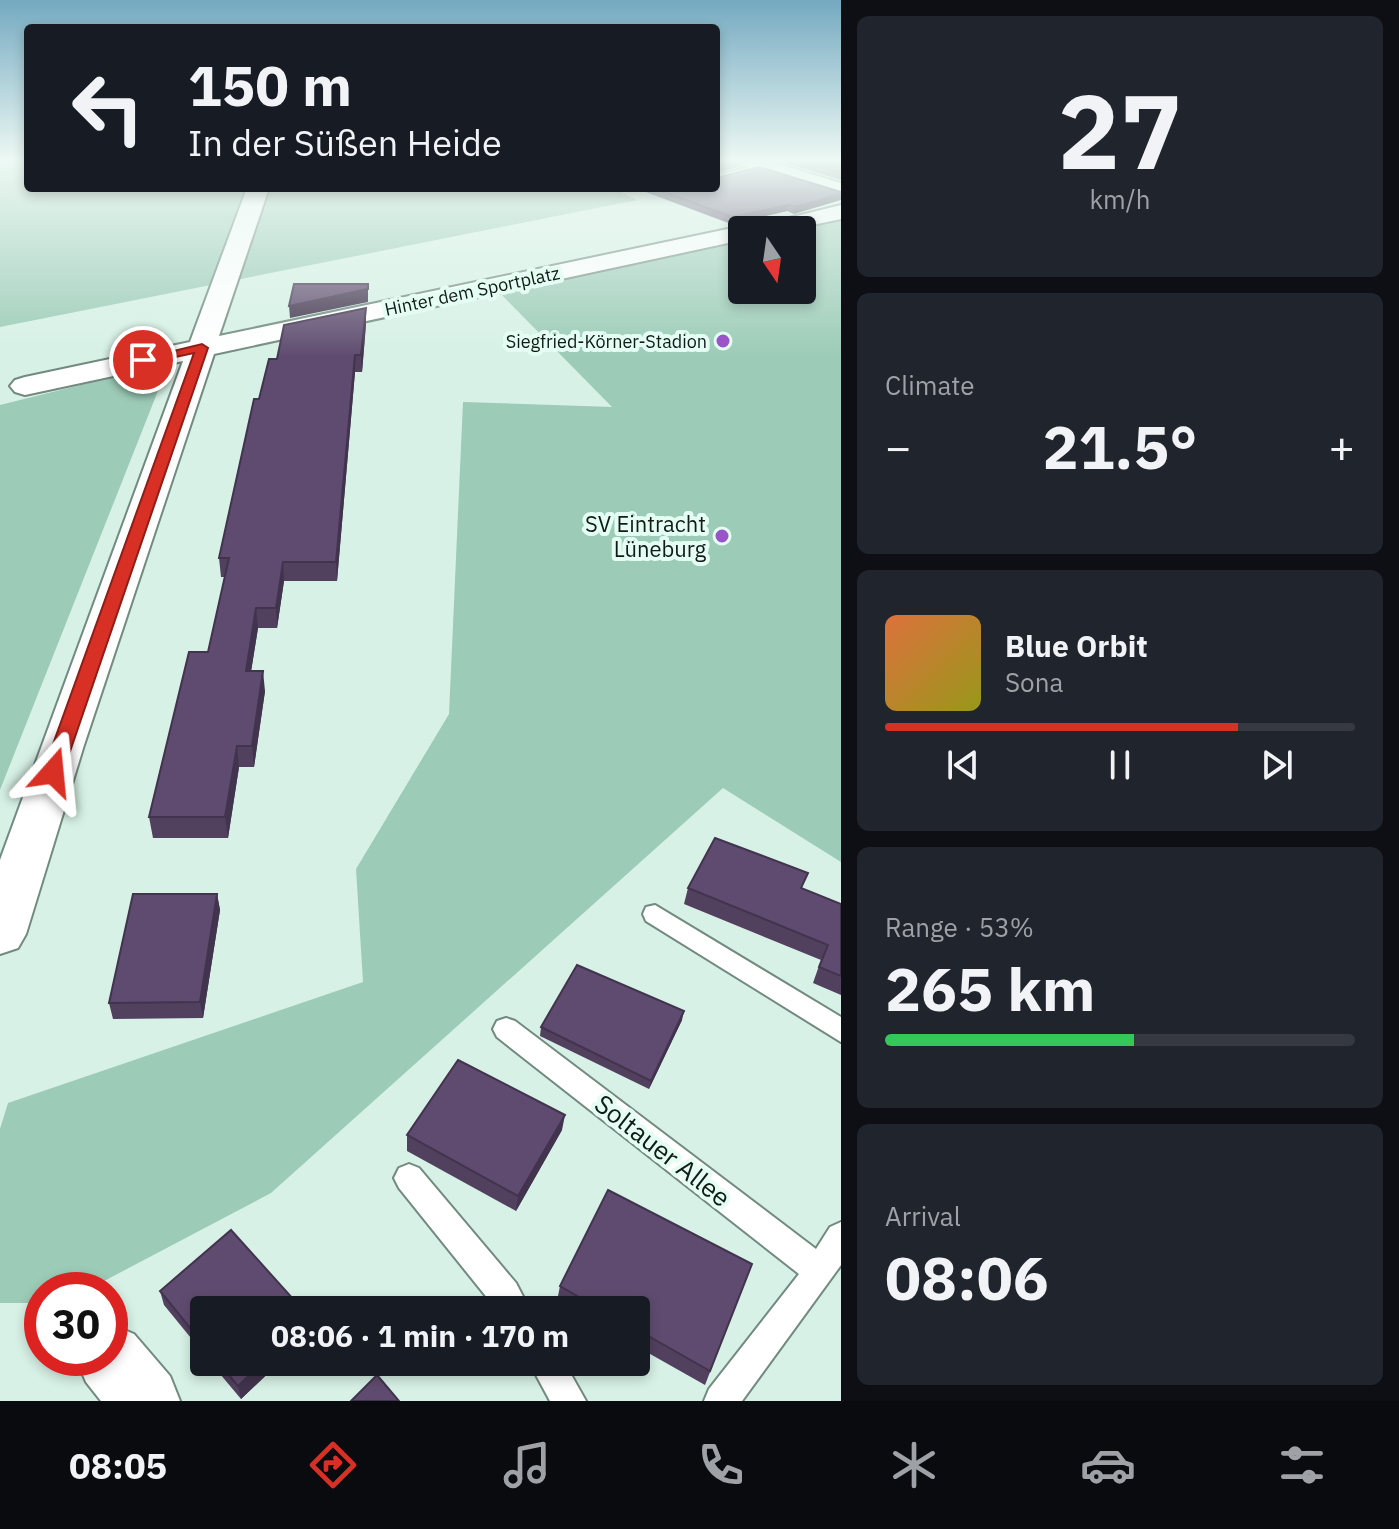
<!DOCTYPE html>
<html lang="en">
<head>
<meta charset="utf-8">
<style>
	:root { --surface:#171b24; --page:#20242c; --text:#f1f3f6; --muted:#9ea1a6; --line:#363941; --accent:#d93025 }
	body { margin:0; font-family:"IBM Plex Sans",sans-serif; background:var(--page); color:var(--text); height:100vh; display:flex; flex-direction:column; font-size:30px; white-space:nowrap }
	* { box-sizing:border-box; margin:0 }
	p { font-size:26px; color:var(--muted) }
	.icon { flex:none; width:44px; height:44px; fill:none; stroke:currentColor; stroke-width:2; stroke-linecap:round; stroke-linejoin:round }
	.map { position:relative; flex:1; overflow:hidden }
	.sheet { display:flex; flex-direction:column; gap:16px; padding:16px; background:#0d0f14; width:558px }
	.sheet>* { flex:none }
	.top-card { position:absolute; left:24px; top:24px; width:696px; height:168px; border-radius:8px; box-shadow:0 4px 12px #0003; background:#171b24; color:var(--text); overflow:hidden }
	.needle { width:52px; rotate:167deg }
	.tools { position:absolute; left:728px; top:216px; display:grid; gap:16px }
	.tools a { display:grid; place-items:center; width:88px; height:88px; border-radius:8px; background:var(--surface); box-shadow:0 4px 12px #0003; font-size:40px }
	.speed { position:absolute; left:24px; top:1272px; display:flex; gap:16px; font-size:40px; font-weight:700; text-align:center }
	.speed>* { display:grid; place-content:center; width:104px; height:104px; border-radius:50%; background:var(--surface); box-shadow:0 4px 12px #0003; line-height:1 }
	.speed .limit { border:12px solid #d22; background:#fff; color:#111 }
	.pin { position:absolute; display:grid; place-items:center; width:68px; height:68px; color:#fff; margin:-34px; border:4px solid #fff; border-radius:50%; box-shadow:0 2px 8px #0007 }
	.me { position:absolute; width:88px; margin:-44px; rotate:18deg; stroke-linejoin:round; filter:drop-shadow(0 0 6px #0008) }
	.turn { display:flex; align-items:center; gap:28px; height:168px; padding:0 32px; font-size:36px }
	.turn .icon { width:104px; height:104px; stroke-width:2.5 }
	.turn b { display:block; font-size:56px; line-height:68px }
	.big { font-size:60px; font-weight:700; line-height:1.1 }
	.sheet .card { flex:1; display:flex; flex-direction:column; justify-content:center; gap:12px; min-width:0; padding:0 28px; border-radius:12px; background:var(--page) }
	.sheet .dial { align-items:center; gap:0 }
	.dial b { font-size:104px; line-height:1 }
	.song { display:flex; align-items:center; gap:24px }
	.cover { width:96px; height:96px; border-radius:12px; background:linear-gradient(135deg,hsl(20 70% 55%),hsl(60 70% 35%)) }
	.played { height:8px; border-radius:4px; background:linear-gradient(90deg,var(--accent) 75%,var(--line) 75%) }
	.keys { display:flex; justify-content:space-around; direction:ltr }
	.heat { display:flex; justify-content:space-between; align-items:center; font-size:44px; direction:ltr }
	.charge { height:12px; border-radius:6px; background:linear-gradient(90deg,#34c759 53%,var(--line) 0) }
	.trip { position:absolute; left:190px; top:1296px; width:460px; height:80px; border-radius:8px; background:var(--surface); box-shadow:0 4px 12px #0003; font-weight:700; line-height:80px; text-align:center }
	.tab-bar { display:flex; height:128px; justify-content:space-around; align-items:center; background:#090b0e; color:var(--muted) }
	.tab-bar .icon { width:56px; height:56px }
	.tab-bar .on { color:var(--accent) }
	.tab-bar b { font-size:36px; color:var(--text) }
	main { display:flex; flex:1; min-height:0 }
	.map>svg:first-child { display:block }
	.green { fill:#9ccbb7 }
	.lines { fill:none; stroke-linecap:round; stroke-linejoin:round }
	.lane-casing { stroke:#728a80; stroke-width:4 }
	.street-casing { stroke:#728a80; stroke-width:4 }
	.lane { fill:#fff; fill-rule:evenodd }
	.street { fill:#fff; fill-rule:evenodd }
	.wall { fill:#52405f }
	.shaded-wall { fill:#42344e }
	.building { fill:#5f4b6f; stroke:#42344e; stroke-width:2 }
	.route { fill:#d93025; stroke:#8d1f18; stroke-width:2 }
	.poi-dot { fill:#9854c8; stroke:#e4fef3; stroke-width:3 }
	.labels { text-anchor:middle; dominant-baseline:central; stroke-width:8; stroke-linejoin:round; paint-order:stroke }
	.far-street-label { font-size:18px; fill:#111b17; stroke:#e4fef3 }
	.far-poi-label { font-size:18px; fill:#111b17; stroke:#e4fef3; text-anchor:end }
	.poi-label { font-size:22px; fill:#111b17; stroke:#e4fef3; text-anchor:end }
	.near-street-label { font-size:26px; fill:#111b17; stroke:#e4fef3 }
</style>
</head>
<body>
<main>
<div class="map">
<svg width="841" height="1401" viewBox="0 0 841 1401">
	<rect width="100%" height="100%" fill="#d7f1e6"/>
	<path class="green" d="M0,161h28v27h585l24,12 -637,127z
		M841,215v647l-118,-74 -452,405 -184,97h-45v13h-42v-174l8,-26 355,-121 -7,-113 93,-155 14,-312 149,5 -116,-118 246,-52v53h60v-60h-29z
		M169,363l-169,427v-385z"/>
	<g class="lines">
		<g class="lane-casing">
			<path id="lane" d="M763,163l3,5 -50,14v-6z
				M655,905l186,112v25l-195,-121 -3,-7 3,-7z
				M506,1018l9,3 301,228 14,-22 11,-5v43l-99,136h-38l5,-12 90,-115 -302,-237 -4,-8 4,-8z
				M409,1164l10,4 97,115 14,27h-33l-98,-122 -5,-10 5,-10z
				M529,1362h35l22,39h-36z"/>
		</g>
		<g class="street-casing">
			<path id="street" d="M738,161h31l72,22v13l-100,-31z
				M247,188h22l-50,148 523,-110 6,2 93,-23v14l-52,11h-47v10l-528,114 -130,391 -58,189 -8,14 -18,6v-94l183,-499 -158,34 -10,-3 -5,-6 5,-6 10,-3 165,-35z
				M110,1324l24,10 36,42 10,25h-79l-15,-19 -10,-24h34z"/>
		</g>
		<use href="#lane" class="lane"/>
		<use href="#street" class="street"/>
	</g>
	<path class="wall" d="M780,161h61v19z
		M635,188h81l125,4 -47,22 -7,-3 -56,13z
		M366,308v16l-4,48h-7l-18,209h-53l-7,47h-19l-7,43 14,20 -11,76h-15l-11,71h-75l-4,-21 59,-165 17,-75h-4l-2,-19 40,-159 18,-40z
		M688,888l115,1 38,15v91l-28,-12 8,-23 -137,-56z
		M217,894l3,16 -17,108 -90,1 -4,-16z
		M682,1020l-33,69 -109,-53 1,-9z
		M562,1130l-46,81 -109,-60v-16z
		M752,1264l-47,121 -69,-39v-36h-63l-16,-9 3,-15z
		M160,1291l44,19v44l-40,-49z
		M210,1362h70l-39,37z"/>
	<path class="shaded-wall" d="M739,161l-1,6 -22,6v-5z
		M841,194v6l-47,14 1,-7z
		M788,205l-1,6 -56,13 1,-7z
		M368,284v18l-78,16 -1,-12z
		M366,308v16l-4,48 -1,-17z
		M355,355v17l-18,209 -1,-19z
		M283,562l1,19 -7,47 -1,-20z
		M256,608l2,20 -10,63 -2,-20z
		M263,671l2,20 -11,76 -2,-21z
		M237,746l2,21 -11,71 -3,-21z
		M217,894l3,16 -17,108 -3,-16z
		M684,1011l-2,9 -33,69 2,-8z
		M565,1115l-3,15 -46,81 2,-15z
		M263,1362h17l-39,37 -3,-13z"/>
	<path class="building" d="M716,161h22l-22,7z
		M801,161h40v12z
		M759,167l82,25v2l-46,13 -7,-2 -56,12 -79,-29h63v-10z
		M294,284h74v5l-79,17z
		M366,308l-5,47h-6l-19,207h-53l-7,46h-20l-10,63h17l-11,75h-15l-12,71h-76l40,-165h19l21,-94h-10l35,-159h5l10,-40h8l7,-34z
		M715,838l93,35 -7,15 40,16v72l-22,-9 9,-22 -140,-57z
		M133,894h84l-17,108 -91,1z
		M577,965l107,46 -33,70 -110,-54z
		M458,1060l107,55 -47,81 -111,-61z
		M608,1190l144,74 -42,107 -74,-42v-19h-34l-42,-24z
		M231,1230l72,80h-99v35l-44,-54z
		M218,1362h45l-25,24z
		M377,1375l22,26h-48z"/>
	<linearGradient id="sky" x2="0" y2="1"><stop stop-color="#74a9c0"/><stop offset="0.45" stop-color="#edf9f4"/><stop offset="1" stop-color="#edf9f4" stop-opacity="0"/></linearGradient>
	<rect width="841" height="357" fill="url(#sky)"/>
	<path class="route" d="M202,344l6,4 -145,424 -3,5h-14l-3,-5 151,-419 -51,11 -6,-4z"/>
	<g class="poi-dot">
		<circle cx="723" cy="341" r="8"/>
		<circle cx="722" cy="536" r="8"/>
	</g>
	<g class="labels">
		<g class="far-street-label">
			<text transform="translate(472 291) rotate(-12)">Hinter dem Sportplatz</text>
		</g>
		<g class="far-poi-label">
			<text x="707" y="341">Siegfried-Körner-Stadion</text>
		</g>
		<g class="poi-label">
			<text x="706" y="523">SV Eintracht<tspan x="706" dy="25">Lüneburg</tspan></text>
		</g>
		<g class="near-street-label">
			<text transform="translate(663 1150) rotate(38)">Soltauer Allee</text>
		</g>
	</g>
</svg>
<div class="tools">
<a><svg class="needle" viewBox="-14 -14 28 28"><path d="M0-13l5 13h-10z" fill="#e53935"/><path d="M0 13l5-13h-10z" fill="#9ea1a6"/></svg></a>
</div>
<div class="speed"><div class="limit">30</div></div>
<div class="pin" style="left:143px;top:360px;background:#d93025"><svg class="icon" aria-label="arrive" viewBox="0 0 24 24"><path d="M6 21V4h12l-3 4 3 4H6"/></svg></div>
<svg class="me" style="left:53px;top:772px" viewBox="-20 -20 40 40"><path d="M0-17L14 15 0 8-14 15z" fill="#d93025" stroke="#fff" stroke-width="4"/></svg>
<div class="trip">08:06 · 1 min · 170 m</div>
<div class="top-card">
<div class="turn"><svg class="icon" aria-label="left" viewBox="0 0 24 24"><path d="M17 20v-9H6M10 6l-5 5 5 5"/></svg><div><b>150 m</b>In der Süßen Heide</div></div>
</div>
</div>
<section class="sheet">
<div class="card dial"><b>27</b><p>km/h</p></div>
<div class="card"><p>Climate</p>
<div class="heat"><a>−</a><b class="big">21.5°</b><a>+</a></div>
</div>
<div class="card">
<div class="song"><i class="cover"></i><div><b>Blue Orbit</b><p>Sona</p></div></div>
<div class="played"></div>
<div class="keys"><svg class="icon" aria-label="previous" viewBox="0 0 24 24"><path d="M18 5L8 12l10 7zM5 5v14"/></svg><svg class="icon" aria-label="pause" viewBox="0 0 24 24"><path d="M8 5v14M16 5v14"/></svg><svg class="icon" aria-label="next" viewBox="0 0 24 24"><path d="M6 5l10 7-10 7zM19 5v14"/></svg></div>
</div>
<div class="card"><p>Range · 53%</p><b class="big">265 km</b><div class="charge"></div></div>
<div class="card"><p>Arrival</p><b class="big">08:06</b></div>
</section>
</main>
<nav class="tab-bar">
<b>08:05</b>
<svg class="icon on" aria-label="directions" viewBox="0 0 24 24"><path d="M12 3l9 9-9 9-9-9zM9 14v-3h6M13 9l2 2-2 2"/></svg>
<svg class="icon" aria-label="music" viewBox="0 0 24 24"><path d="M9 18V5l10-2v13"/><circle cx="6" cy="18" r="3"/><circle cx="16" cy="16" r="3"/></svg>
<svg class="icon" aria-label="phone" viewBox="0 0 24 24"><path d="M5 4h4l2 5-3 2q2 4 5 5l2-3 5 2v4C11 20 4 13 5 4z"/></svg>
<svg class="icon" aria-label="climate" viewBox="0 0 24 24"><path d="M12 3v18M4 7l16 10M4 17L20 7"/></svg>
<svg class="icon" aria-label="car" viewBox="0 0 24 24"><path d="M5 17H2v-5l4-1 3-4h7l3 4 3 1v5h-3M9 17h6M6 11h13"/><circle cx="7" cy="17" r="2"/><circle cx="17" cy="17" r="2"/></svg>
<svg class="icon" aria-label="filters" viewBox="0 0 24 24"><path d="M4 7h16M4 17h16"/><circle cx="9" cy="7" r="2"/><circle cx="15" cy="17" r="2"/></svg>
</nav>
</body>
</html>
